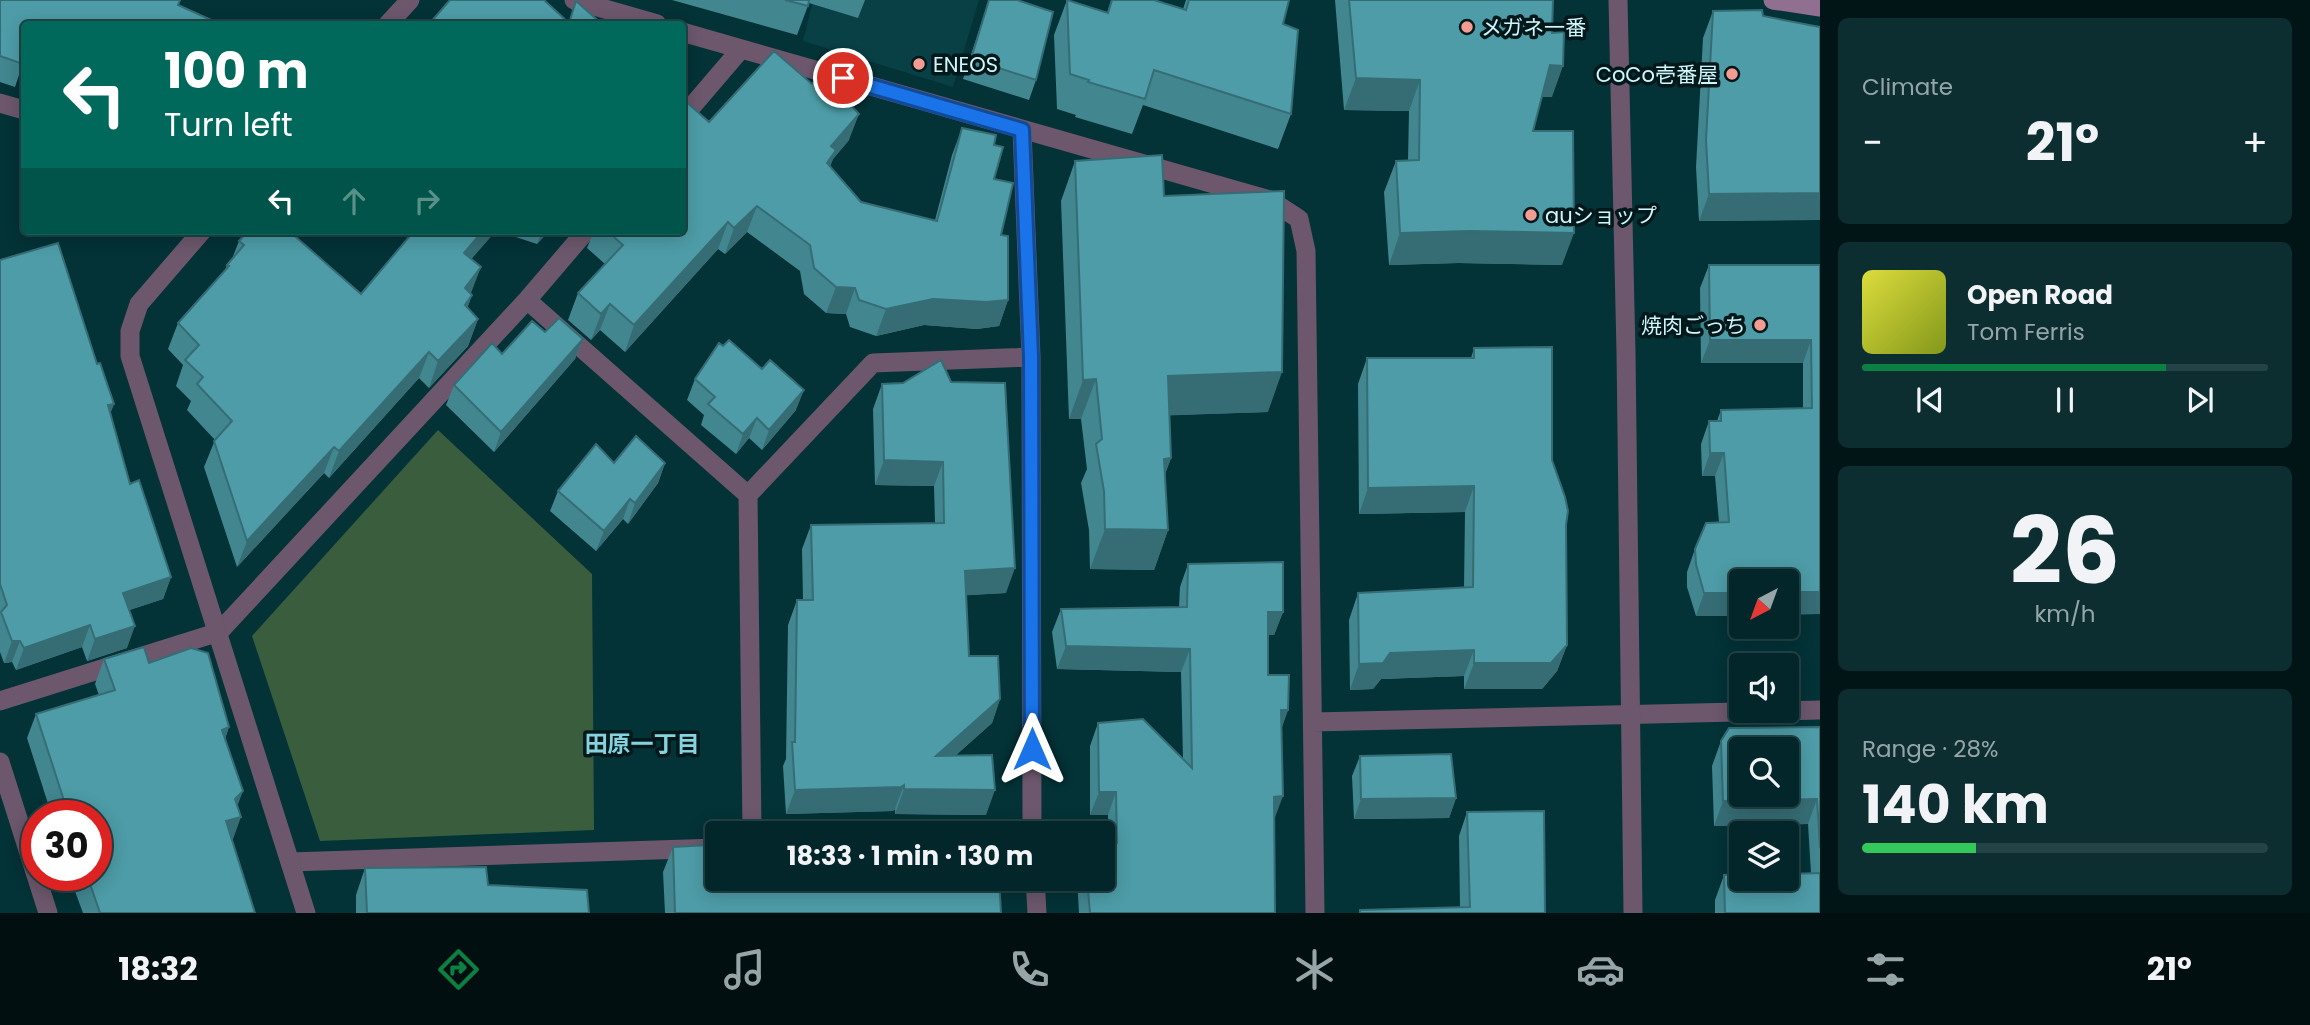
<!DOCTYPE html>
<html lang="en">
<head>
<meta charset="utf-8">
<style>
	:root { --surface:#022629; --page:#0c2e31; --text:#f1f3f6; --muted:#96a5a8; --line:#234346; --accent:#0b8043 }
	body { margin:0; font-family:Poppins,"Noto Sans JP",sans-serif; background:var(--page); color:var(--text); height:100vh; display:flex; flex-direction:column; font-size:26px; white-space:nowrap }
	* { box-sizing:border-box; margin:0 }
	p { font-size:23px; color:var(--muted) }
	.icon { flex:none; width:38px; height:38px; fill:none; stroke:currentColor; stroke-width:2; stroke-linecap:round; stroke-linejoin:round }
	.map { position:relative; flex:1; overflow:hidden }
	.side { display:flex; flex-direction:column; gap:18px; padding:18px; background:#011517; width:490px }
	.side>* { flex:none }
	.top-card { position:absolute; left:21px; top:21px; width:665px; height:214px; border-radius:7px; box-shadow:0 4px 18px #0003,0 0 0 2px var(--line); background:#00695c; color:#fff; overflow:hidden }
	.needle { width:46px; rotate:221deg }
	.fabs { position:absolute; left:1729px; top:569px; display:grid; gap:14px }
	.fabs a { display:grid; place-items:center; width:70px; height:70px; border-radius:7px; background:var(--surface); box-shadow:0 4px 18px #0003,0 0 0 2px var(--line); font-size:35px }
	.speed { position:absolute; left:21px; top:800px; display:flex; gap:14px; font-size:35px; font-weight:700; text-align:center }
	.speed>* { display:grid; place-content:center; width:91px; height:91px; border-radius:50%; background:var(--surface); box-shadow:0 4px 18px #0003,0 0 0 2px var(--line); line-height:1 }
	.speed .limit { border:10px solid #d22; background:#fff; color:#111 }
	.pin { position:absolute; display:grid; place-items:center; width:60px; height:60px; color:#fff; margin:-30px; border:4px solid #fff; border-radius:50%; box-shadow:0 2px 7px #0007 }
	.me { position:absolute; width:77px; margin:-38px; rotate:0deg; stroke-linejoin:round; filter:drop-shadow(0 0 5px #0008) }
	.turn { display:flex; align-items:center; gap:24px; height:147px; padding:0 28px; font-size:32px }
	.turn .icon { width:91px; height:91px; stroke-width:2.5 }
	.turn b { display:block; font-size:49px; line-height:60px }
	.lanes { display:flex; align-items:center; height:66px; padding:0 28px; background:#0003; justify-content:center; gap:35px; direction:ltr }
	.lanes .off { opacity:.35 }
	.big { font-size:52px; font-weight:700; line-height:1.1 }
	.side .widget { flex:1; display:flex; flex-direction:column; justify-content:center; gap:10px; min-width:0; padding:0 24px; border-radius:10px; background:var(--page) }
	.side .dial { align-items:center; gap:0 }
	.dial b { font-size:91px; line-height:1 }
	.song { display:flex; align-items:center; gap:21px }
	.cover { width:84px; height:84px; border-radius:10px; background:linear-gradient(135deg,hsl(60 70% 55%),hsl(70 70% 35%)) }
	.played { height:7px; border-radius:4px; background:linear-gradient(90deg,var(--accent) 75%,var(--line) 75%) }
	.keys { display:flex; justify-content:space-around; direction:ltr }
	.heat { display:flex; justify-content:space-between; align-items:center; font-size:38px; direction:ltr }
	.charge { height:10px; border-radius:5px; background:linear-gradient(90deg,#34c759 28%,var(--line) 0) }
	.trip { position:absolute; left:705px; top:821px; width:410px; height:70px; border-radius:7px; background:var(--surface); box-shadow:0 4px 18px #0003,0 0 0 2px var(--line); font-weight:700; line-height:70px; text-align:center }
	.tab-bar { display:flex; height:112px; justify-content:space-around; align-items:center; background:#010f10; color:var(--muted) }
	.tab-bar .icon { width:49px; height:49px }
	.tab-bar .active { color:var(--accent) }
	.tab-bar b { font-size:32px; color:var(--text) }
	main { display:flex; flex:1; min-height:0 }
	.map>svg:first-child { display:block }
	.built { fill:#084046 }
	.green { fill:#3a5d3d }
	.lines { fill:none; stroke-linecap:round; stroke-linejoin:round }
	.minor { stroke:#6c576c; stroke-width:19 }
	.tertiary { stroke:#6c576c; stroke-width:19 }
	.secondary { stroke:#906f90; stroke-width:19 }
	.wall { fill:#428690 }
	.shaded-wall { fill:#366d75 }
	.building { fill:#4d9ca7; stroke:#366d75; stroke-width:2; fill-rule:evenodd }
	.route-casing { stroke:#114b97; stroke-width:18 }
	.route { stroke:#1a73e8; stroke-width:12 }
	.poi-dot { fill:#f59c92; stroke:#01181b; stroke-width:2.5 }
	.labels { text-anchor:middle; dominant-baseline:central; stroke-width:7; stroke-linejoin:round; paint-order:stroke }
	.poi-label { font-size:21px; fill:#d0f6fb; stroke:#01181b; text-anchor:start }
	.neighbourhood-label { font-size:23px; font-weight:bold; fill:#84d3de; stroke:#01181b }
</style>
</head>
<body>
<main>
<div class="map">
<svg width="1820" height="913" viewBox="0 0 1820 913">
	<rect width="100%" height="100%" fill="#033237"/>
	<path class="built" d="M813,0h166l-26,87 -150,-46z"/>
	<path class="green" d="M438,430l154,144 2,256 -274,11 -68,-205z"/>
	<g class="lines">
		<path class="minor" d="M574,0l83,24
			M682,32l588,168 29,19 7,32 9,662
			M0,103l24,7
			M682,118l59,-69
			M1022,130l9,227 1,476
			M527,300l221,195
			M0,701l219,-69 308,-332 59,-69
			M1313,722l507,-12
			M0,762l48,151
			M752,833l-4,-338 125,-132 158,-6
			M290,862l428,-14
			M1035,878l2,35"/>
		<path class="tertiary" d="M1618,0l8,352 7,561
			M388,24l22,-24
			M202,231l-63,73 -9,27v25l176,557"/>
		<path class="secondary" d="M1773,0l47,7"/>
	</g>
	<path class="wall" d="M0,0l24,24v53l-5,-2 -4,12 -15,-5z
		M672,0h193l-7,18 -49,-15 -12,32z
		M989,0l47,80 -7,20 -66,-21z
		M1067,0l40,13 4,-13h43l29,9 3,-9h103l-6,24 8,90 -13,35 -135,-44 -11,29 -57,-17 1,-2 -19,-6 -3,-74z
		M1335,0h218l-1,97h-10l-9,34 29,134 -104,-2 -69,2 -5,-73 12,-31 12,-1 1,-49 -65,-1z
		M1713,11l50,5 57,11v193l-121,1 -3,-54 7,-129z
		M709,122l140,18 -16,19 -3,7 31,36 74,18 17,-65 10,-27 32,17v34l14,121 -9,26 -22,3 -53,-4 -48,11 -26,-9 -4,-13 -20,-1 -22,-19 -4,-23 -53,-39 -22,22 -7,-5 -93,103 -25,-22 -9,10 -23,-20 10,-27 27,-29 -18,-16 7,-17h88z
		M1075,161l89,35 104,216 -99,3 2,43 -6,16 3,56 -14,40 -64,-1 -1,-39 -8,-47 6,-14 -6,-50h-12l-8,-218z
		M497,231h52l-12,13z
		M239,241l122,53 111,-35 -1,34 1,2 -5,13 11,11 -10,27 -39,42 -10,-10 -90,100 -5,-5 -87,94 -33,-100 11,-27 -28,-30 4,-9 -15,-15 7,-21 -15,-16 10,-26 47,-53 2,-5 5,-6z
		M0,260l97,104 17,40 -4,9 20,71 41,93 -8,22 -34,11 -2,38 -40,13 -5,-14 -66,23 -4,-8 -8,1 -4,-11z
		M1709,265h111v349l-79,-33v35h-45l-9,-29v-15l8,-23 24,-27 -4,-46h-13l-1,-32 8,-23h8l4,-11 82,-1v-46h-102l-1,-75z
		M545,332l38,7 -8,20 -81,93 -48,-47 8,-20 48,-31z
		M1474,348l78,112 14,65 1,120 -10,26 -15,18h-78v-13l-83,3 -8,10 -23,1 -1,-70 9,-27 106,-5 1,-76 -106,2 -1,-130 9,-26h104z
		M695,379l101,31 -34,40 -13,-12 -13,16 -35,-29 3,-10 -17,-15z
		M903,383l103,210 -40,2 3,61 31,43 -8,24 -37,33 31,59 -91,-1v-5l-2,2 -107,3 -3,-48 3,-7 2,-134 9,-25h6l-1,-51 9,-24 124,-2 -1,-37 -59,-1 -2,-76 9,-25z
		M614,463h51l-7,20 -30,41 -5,-5 -27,32 -46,-40 8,-20z
		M1188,564l95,48 -9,23h-6v40l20,35 -7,19 -7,91 1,93h-196l-2,-35h25l6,-34v-29h-18v-69l8,-23 85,36 -2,-87 -124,-3 -5,-37 9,-23 118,-2 1,-20z
		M104,659l45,4 80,64 -4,12 12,66 -5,36 23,72h-172l-14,-38h27v-59h-44l-25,-78 9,-24 63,-19 -4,-11z
		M1820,727v186h-105v-13l9,-25 87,-2 -3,-49 -94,2 -2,-60 9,-25z
		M1360,756l96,42 -7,20 -95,1 -2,-43z
		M1467,812l78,101h-186l1,-3 100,-3 -1,-71z
		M673,847l37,8 30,37 172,-9v-5h87l2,35h-336l-2,-41z
		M365,868l123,17 101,28h-233v-18z"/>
	<path class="shaded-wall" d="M1550,65l13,1 -11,31h-13z
		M1356,78l64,2 -11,31 -65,-1z
		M859,114l-10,26 -16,19 -7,18 -9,12 14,-43z
		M1820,193v27l-121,1 10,-27z
		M757,206l-10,26 -22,22 9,-26z
		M728,222l-10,27 -93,103 9,-27z
		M483,231h13l-42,48 10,-26z
		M542,231h7l-12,13z
		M1470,231l104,2 -12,32 -104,-2 -69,2 11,-32z
		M481,267l-10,26 -6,-5z
		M836,287l19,1 -9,26 -20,-1z
		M472,295l-9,26 2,-16z
		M933,299l75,1 -9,26 -22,3 -53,-4 -48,11 10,-27z
		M610,304l-10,26 -9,10 10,-26z
		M478,319l-10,27 -39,42 9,-27z
		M583,339l-8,20 -81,93 7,-20z
		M1710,340h101l-8,23h-102z
		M429,352l-10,26 -90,100 10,-27z
		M1282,372l-14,40 -114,4 14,-40z
		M1096,379l-15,40h-12l14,-39z
		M804,390l-8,20 -34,40 7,-20z
		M114,404l-8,21 2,-20z
		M757,418l-8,20 -13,16 7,-20z
		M334,447l-10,26 -87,94 10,-26z
		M1710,453h14l-9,23h-13z
		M1171,458l-15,40 8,-39z
		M884,460l59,2 -9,24 -59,-1z
		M665,463l-7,20 -30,41 7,-21z
		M1474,486l-9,26 -106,2 9,-26z
		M630,499l-7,20 -27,32 8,-20z
		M1105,529l63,1 -14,40 -64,-1z
		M1015,568l-9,25 -50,3 9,-25z
		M171,577l-8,22 -48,16 8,-22z
		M1787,592h33v22l-33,1z
		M1704,593h37v23h-45z
		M1268,612h15l-9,23h-14z
		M90,625l-8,22 -66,23 8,-22z
		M135,626l-8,22 -40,13 8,-22z
		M12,641h8l-8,21 -8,1z
		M1567,645l-10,26 -15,18h-78l10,-26z
		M1066,646l124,3 -9,23 -124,-3z
		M1474,650l-10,26 -83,3 -8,10 -23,1 9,-26 31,-11z
		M1000,699l-8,24 -65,58 9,-25z
		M1281,710h7l-8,23z
		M229,727l-9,25 2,-22z
		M904,785l-9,24 -2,2 -107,3 9,-24z
		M904,789l91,1 -9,25 -91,-1z
		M243,791l-9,24 7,2 -9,25 -6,-21 9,-22z
		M1099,792h17l-8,23h-18z
		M1283,796l-9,24v-23z
		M1456,798l-7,20 -95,1 7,-20z
		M1817,799l-9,25 -94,2 9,-25z"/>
	<path class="building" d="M0,0h180l-2,5 42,19h-196v36l-1,4 -23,-8z
		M450,0h94l25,23 7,-22 26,23h-173z
		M785,0h24l-1,6z
		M989,0h28l36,12 -17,68 -65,-21z
		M1067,0l41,13 4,-13h42l32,10 3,-10h100l-6,24 15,6 -7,84 -137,-44 -9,29 -57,-17 1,-2 -19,-6z
		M1349,0h204l-1,33 12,-1 -1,34 -13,-1 -17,66h40l1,102 -104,-2 -70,2 -4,-72 23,-1 1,-80 -64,-2z
		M1762,10l1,6 57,11v166l-111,1 -3,-54 7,-129z
		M774,51l38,33 9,-8 21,19 17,19 -28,32 5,4 -9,13 34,39 76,19 25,-93 34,7 -2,10 9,2 -9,32 19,4 -12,52 7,1v64l-22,2 -53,-3 -47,10 -27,-9 -4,-12 -19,-1 -22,-19 -4,-23 -53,-39 -23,22 -6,-6 -94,103 -24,-21 -9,10 -23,-21 45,-48 -16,-14h75v-133l27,24z
		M1162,155l2,41 120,-5 -2,181 -114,4 3,82 -7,1 4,71 -63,-1 -1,-38 -8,-47 6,-5 -6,-60 -13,1 -8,-219z
		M248,231h41l72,63 53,-63h69l-19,22 17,14 -16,21 7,7 -7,10 13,14 -40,42 -9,-9 -90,99 -5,-4 -87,94 -33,-100 18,-20 -35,-37 6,-7 -18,-17 14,-15 -21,-22 51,-57 -2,-1 17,-20 -5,-4z
		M58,243l39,121 3,-1 14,41 -6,1 22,79 9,-4 32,97 -48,16 12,33 -40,13 -5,-14 -66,23 -4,-7h-8l-11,-29 6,-7 -7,-21v-324z
		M1709,265h111v327h-33v-11h-46v12h-37l-8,-29 -1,-15 11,-26 23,-1 -5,-69h-14l-1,-32h12v-11l91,-2 -1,-68h-101z
		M559,318l24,21 -82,93 -47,-47 38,-42 10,11 30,-33 13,11z
		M729,340l33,29 8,-9 34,30 -35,40 -12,-12 -14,16 -35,-30 7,-7 -20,-18 24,-36 4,3z
		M1552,347v113l13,37 3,14 -2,14 1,120 -16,18h-77v-13l-84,3 -7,10 -24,1 -1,-71 115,-6 1,-101 -106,2 -1,-130h107v-10z
		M941,360l10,22 54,1 10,185 -50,3 4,85h29l2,43 -64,57 56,-1 3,35 -91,-1v-4l-3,2 -106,3 -3,-48h3l2,-142h16l-2,-75 133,-2 -1,-61 -59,-2 -2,-76 21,-1z
		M636,436l29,27 -30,40 -5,-4 -26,32 -46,-40 38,-47 18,19z
		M1283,562v50h-15v63h21l-1,35h-7l2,86 -9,1 1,116h-185l-3,-35h15v-34l15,-1 -1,-51h-17l-1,-69 45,-4 49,49 -2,-119 -124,-3 -5,-37 126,-2 1,-43z
		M144,647l5,16 42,-15 17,5 21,74 -7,3 21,61 -8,8 6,18 -15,4 29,92h-155l-13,-38h9v-59h-27l-33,-102 79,-24 -11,-31z
		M1820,727v121l-3,-49 -94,2 -2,-60 8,-13zM1741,749h46v45h-46z
		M1451,754l5,44 -95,1 -1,-43z
		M1544,811l1,102h-185v-3l110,-3 -3,-95z
		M709,845l1,10 8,9v14h22v14l183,-10v-4h76l2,35h-326l-2,-66z
		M486,867l2,18 99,5 2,23h-222l-2,-45z
		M1820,873v40h-95l-1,-38 17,-1v4h46v-4z"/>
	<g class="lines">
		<g class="route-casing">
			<path id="route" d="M843,78l179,52 9,227 1,392"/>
		</g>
		<use href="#route" class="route"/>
	</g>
	<g class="poi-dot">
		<circle cx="1467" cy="27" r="7"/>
		<circle cx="919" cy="64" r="7"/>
		<circle cx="1732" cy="74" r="7"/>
		<circle cx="1531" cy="215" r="7"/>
		<circle cx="1760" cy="325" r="7"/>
	</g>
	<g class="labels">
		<g class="poi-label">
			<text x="1481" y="27">メガネ一番</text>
			<text x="933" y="64">ENEOS</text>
			<text x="1718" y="74" text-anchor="end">CoCo壱番屋</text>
			<text x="1545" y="215">auショップ</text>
			<text x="1746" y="325" text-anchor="end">焼肉ごっち</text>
		</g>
		<g class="neighbourhood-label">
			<text x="642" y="744">田原一丁目</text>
		</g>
	</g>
</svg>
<div class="fabs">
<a><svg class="needle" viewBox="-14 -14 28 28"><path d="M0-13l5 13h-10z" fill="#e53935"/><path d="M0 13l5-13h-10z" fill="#96a5a8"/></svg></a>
<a><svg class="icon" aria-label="sound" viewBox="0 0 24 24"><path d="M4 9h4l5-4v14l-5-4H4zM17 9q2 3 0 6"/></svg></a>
<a><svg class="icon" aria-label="search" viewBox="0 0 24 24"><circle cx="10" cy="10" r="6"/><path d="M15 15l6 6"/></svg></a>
<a><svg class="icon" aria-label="layers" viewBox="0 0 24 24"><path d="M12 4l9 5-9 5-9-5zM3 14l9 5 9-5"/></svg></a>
</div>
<div class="speed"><div class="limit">30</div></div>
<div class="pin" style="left:843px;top:78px;background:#d93025"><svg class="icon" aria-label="arrive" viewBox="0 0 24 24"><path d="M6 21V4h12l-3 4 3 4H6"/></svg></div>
<svg class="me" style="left:1032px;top:749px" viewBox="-20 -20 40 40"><path d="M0-17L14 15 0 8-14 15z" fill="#1a73e8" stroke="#fff" stroke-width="4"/></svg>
<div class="trip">18:33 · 1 min · 130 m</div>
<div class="top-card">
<div class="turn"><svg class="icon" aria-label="left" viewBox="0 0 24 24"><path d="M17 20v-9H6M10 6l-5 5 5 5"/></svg><div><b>100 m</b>Turn left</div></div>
<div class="lanes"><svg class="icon" aria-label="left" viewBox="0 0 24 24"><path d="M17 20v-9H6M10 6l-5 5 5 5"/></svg><svg class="icon off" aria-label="ahead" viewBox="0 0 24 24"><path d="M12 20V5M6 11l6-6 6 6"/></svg><svg class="icon off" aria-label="right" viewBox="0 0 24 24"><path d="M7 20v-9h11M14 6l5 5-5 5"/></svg></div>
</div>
</div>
<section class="side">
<div class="widget"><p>Climate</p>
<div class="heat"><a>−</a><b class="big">21°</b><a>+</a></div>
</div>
<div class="widget">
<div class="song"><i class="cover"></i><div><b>Open Road</b><p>Tom Ferris</p></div></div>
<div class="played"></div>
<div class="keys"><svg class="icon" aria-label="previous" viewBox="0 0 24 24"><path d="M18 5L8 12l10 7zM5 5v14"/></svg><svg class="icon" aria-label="pause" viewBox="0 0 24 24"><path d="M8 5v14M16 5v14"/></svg><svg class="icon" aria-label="next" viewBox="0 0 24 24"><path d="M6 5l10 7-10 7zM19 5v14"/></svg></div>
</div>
<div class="widget dial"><b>26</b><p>km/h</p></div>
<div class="widget"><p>Range · 28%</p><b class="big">140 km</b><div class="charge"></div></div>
</section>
</main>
<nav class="tab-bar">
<b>18:32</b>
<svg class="icon active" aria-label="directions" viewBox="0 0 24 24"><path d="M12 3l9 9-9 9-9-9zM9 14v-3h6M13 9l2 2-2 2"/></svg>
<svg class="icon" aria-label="music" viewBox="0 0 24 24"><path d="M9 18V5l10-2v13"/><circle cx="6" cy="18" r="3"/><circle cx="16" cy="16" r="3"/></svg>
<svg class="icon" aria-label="phone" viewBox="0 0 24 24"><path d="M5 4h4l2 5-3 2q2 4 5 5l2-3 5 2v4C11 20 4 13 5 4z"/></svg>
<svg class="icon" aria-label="climate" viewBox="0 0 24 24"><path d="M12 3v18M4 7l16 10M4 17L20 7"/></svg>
<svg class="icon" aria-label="car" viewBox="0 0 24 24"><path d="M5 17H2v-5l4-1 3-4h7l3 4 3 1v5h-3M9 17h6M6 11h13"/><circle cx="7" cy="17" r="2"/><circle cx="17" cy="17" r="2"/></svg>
<svg class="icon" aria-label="filters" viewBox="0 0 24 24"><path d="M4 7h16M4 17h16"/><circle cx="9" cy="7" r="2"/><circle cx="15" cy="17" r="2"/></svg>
<b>21°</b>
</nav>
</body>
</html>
